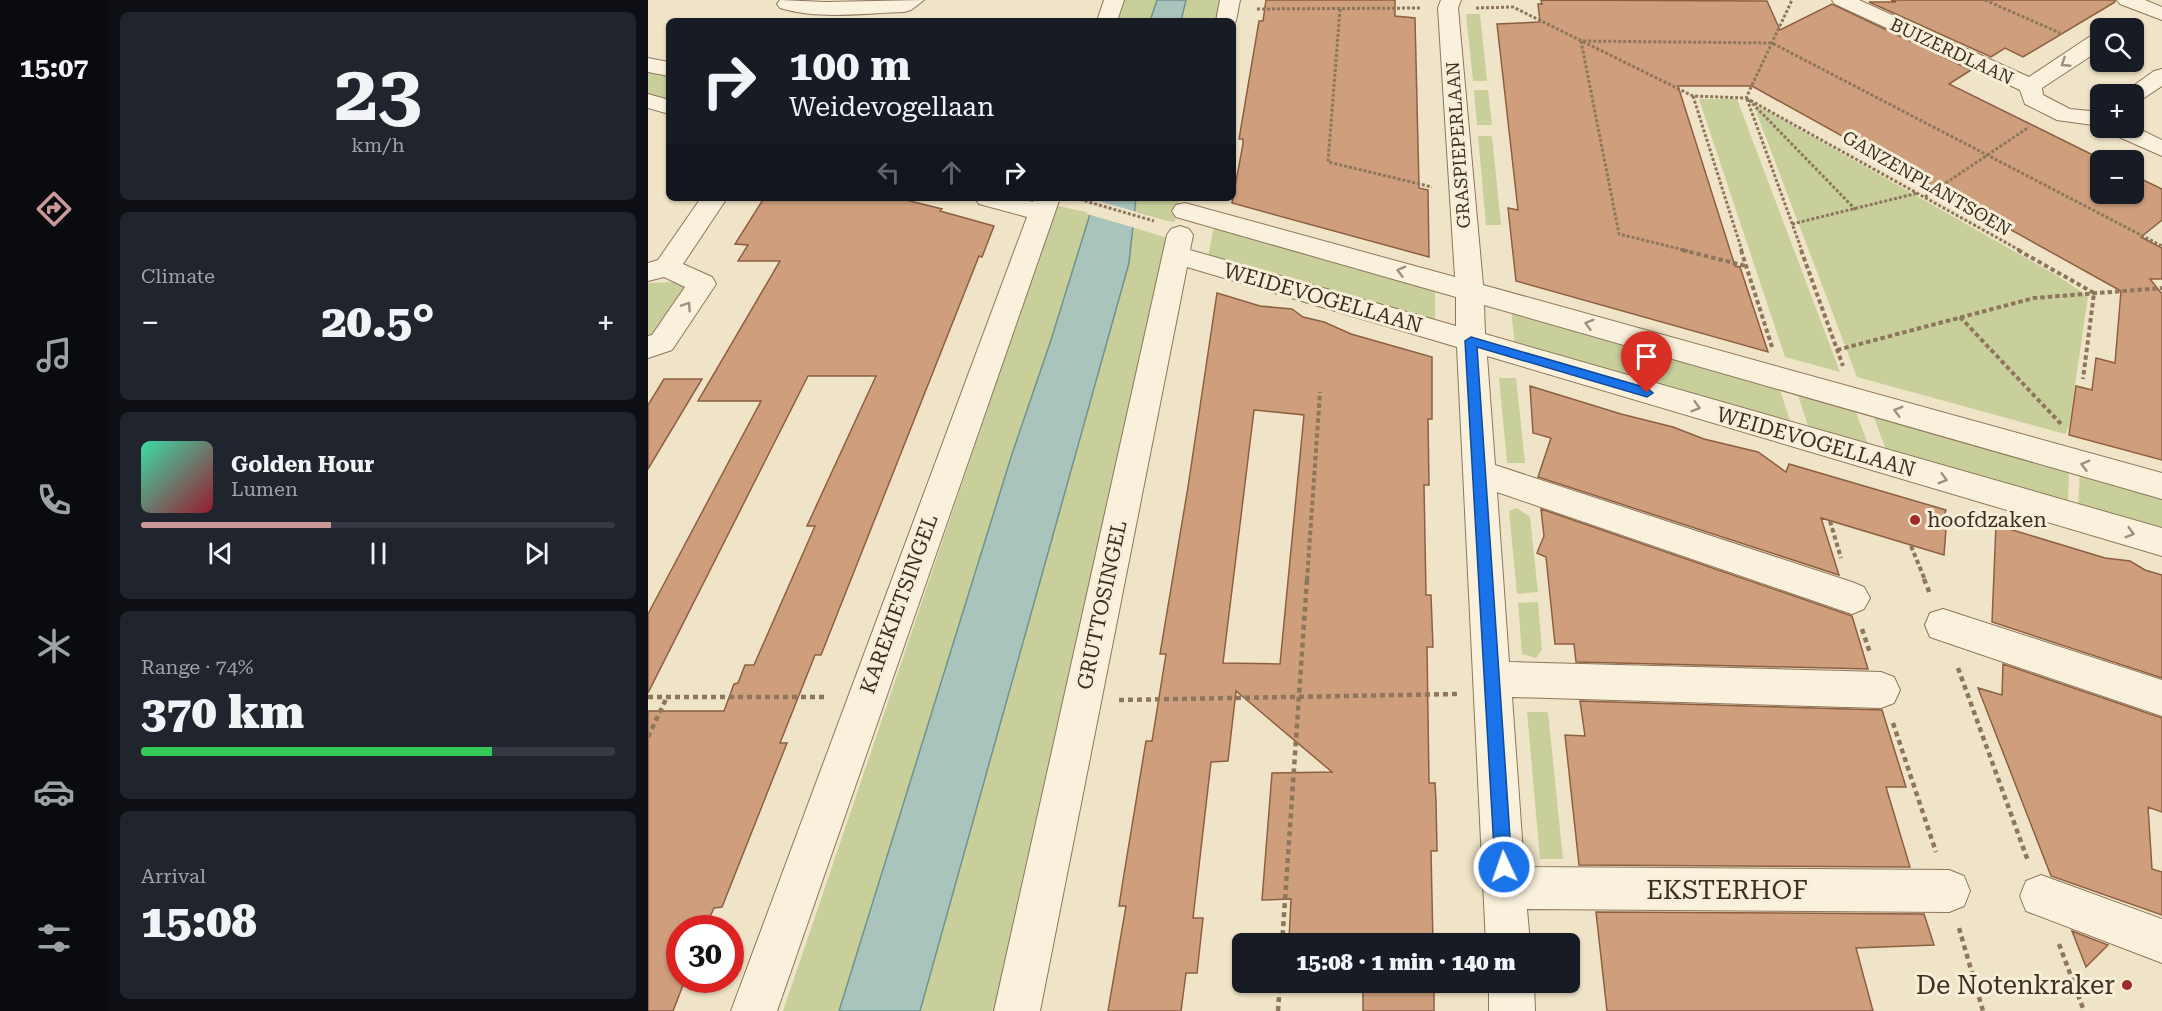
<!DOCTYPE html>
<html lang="en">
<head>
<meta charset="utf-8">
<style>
	:root { --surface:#171b24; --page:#20242c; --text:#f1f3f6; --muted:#9ea1a6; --line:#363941; --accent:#cc999b }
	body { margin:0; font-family:"Roboto Serif",serif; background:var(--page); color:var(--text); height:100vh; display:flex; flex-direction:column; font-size:22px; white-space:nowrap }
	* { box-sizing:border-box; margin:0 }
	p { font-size:20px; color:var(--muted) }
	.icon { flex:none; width:33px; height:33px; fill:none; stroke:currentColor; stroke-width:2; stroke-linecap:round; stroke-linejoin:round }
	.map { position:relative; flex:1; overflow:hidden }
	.side { display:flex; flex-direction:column; gap:12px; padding:12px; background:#0d0f14; width:540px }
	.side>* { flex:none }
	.hud { position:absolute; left:18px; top:18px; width:570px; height:183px; border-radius:9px; box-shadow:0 2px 4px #0004; background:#171b24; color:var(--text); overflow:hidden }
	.controls { position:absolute; left:1442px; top:18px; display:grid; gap:12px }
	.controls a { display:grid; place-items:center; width:54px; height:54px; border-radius:9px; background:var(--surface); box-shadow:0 2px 4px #0004; font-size:30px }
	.speed { position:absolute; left:18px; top:915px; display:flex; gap:12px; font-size:30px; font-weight:700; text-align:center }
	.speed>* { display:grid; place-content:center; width:78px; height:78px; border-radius:50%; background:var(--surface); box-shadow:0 2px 4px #0004; line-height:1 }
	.speed .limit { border:9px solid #d22; background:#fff; color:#111 }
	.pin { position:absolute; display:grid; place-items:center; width:51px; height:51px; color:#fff; margin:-62px -26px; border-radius:50% 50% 50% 0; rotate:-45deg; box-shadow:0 0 6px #0007 }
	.pin .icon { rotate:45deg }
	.me { position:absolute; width:66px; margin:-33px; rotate:357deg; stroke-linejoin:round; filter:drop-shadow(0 0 4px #0008) }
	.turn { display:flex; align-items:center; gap:21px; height:126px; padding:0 24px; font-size:27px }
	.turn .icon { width:78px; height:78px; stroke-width:2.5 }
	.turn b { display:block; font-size:42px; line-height:51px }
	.lanes { display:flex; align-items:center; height:57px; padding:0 24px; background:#0003; justify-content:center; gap:30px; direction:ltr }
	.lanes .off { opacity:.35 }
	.big { font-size:45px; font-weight:800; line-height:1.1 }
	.side .widget { flex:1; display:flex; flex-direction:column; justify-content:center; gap:9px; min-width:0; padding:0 21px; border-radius:9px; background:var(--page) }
	.side .dial { align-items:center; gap:0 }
	.dial b { font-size:78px; line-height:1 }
	.song { display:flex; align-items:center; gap:18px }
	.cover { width:72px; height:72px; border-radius:9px; background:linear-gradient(135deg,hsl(160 70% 55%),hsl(350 70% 35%)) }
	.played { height:6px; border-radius:3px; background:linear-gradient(90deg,var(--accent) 40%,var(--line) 40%) }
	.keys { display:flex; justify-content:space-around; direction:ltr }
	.heat { display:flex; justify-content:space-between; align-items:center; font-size:33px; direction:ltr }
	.charge { height:9px; border-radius:4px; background:linear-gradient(90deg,#34c759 74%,var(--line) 0) }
	.trip { position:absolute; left:584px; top:933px; width:348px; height:60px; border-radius:9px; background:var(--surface); box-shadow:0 2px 4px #0004; font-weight:800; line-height:60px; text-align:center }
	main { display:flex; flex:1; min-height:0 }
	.tab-bar { display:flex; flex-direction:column; width:108px; justify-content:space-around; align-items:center; background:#090b0e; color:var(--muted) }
	.tab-bar .icon { width:42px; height:42px }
	.tab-bar .on { color:var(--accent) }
	.tab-bar b { font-size:27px; color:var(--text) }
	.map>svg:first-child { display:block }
	.green { fill:#c9cf9b }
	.water { fill:#a9c4bc; stroke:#6f938a; stroke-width:1.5 }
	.pier { fill:#f0e4c8 }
	.building { fill:#cf9f7d; stroke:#8d5f41; stroke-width:1.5; fill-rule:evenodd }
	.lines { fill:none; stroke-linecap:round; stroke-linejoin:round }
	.street-casing { stroke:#8d765c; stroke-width:2 }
	.path-far2 { stroke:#8d765c; stroke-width:3; stroke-dasharray:3 2; stroke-linecap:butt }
	.path-far1 { stroke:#8d765c; stroke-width:4; stroke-dasharray:4.5 3; stroke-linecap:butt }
	.path { stroke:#8d765c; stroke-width:4.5; stroke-dasharray:5 4; stroke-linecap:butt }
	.street { fill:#faf1dc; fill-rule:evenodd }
	.oneway { stroke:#9c907e }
	.route { fill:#1a73e8; stroke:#114b97; stroke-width:1.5 }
	.poi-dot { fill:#9e2a2b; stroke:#f7eed8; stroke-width:2 }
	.labels { text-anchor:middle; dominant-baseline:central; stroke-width:6; stroke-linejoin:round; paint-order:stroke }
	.far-street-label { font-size:18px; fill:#3d2e20; stroke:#f7eed8 }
	.street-label { font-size:21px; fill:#3d2e20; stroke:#f7eed8 }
	.poi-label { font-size:21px; fill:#3d2e20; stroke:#f7eed8; text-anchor:start }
	.near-street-label { font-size:26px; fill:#3d2e20; stroke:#f7eed8 }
	.near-poi-label { font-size:26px; fill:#3d2e20; stroke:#f7eed8; text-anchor:end }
</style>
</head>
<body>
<main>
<nav class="tab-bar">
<b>15:07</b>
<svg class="icon on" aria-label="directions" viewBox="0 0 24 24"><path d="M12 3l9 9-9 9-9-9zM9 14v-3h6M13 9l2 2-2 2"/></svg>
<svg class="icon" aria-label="music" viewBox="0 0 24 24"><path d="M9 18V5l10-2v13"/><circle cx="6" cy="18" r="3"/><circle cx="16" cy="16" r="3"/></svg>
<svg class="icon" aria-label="phone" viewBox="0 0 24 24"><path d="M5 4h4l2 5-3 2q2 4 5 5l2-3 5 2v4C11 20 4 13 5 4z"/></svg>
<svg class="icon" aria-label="climate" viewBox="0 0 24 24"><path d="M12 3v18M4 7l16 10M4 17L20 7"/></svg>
<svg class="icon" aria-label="car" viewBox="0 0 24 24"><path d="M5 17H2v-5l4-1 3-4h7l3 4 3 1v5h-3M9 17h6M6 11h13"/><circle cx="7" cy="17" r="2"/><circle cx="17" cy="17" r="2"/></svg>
<svg class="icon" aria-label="filters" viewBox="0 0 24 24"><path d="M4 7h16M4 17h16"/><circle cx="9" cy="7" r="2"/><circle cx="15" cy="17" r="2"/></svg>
</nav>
<section class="side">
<div class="widget dial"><b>23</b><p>km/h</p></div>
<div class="widget"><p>Climate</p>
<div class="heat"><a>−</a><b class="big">20.5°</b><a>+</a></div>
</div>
<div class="widget">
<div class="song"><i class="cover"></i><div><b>Golden Hour</b><p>Lumen</p></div></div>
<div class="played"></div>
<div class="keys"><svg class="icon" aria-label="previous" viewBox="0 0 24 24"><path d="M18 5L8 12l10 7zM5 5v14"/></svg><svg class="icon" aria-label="pause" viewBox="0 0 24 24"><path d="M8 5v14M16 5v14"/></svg><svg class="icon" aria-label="next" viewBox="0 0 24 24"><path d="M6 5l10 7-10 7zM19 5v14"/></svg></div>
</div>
<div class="widget"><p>Range · 74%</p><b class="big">370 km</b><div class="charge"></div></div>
<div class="widget"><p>Arrival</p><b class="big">15:08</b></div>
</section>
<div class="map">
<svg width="1514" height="1011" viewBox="0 0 1514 1011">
	<rect width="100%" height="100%" fill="#f0e4c8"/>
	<path class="green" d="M476,0h33l-7,21h-33z
		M538,0h37l-4,21h-38z
		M818,14h14l7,67h-14z
		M0,69l21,4v29l-21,-6z
		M826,90h14l4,35h-15z
		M1051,99h38l103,273 -55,-15z
		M1112,107l296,168 32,21 -19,131 -4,7 -208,-57 -102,-268z
		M830,136h14l9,89h-15z
		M488,198h44l-5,23 -3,1 -38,-10z
		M411,206l31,7 -39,127 -39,114 -173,557h-56l273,-804z
		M566,226l221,62v35l-227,-67z
		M484,227l39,12 -175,772h-76l209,-748z
		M29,282l8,6 -27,45 -10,5v-55z
		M863,309l267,75 14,43 -277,-81z
		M851,378h17l9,85h-18z
		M1148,389l57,16 17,44 -60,-17z
		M1223,410l198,56 -1,41 -180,-52z
		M1432,469l82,23v42l-84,-24z
		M869,508l13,9 8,75 -21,2 -8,-83z
		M890,602l4,48 -6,8 -14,-4 -4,-51z
		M879,712h21l15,147h-23z"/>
	<path class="water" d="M509,0h29l-5,21h-31z
		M447,198h41l-7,65 -209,748h-81l173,-557 39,-114z"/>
	<path class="pier" d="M443,199l46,13 -2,16 -48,-14z"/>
	<path class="building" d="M618,0h129v16l20,2 4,170 9,2 1,67 -197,-54 11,-59v-5h-4l20,-118h4z
		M893,0l226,1 13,29 52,-26 139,66 -22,14 154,76h-3v34h33v-19l29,14v31l-21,17 21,11v31h-12l12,15v166l-93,-25 7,-49 16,4 4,-32 19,5 6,-72 -369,-205h-74l57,180 5,1 28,85 -252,-71 -8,-73 10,2 -21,-186 43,-2 -2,-18h4z
		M1243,0h224v2l-92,55 -18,-9 -14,9 -122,-55h27z
		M116,198h134l44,11 -2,2 54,15 -12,31 -3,-1 -158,399h-6l-35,88h7l-65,164 -8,1 -9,20h-25v52h5l-12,31h-25v-300h76l10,-27 4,-1 7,-18h9l61,-139h-8l69,-150h-68l-160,317v-79l113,-213h-63l82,-140h-42l10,-16 -13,-1z
		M569,293l43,13 32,3 11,8 21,5 27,12 81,23v62h-4l1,66h-5l2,110h5l2,52h-6l2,136h6l1,18 1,50h-6l2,93 -144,-4 2,-41 -29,1 10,-127 60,-1 -96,-81 -8,70 -17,1 -18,156h10l-6,55h-11l-5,38h-73l18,-105h-7l5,-32 22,-133h6l14,-87h-6l28,-167zM606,410l50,5 -24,249 -57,-1z
		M16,379h38l-54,90v-64z
		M882,386l91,28 52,13 31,12 54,13 28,20 3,-8 157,46 -2,5 3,1 -3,39 -123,-37 18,57 -301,-98 13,-39 -18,-5z
		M893,509l311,107 16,53 -292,-7 -2,-18h-19l-9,-87 -9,-4 7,-17z
		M1348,525l109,33 25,3 15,9 17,5v103l-170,-56z
		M1355,664l159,54v94l-14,-5 4,62 10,3v43l-111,-39 -73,-188 24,7z
		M932,701l302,9 24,77h-20l24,80 -331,-2 -14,-130 20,1z
		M948,912l328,2 10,31 -78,3 17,63h-266z
		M1424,931l36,14 -22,22z
		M715,982h71v29h-71z"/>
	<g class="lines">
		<g class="street-casing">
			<path id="street" d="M132,0l45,2 99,-2 -13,10 -7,2c-41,1 -85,8 -124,-4l-3,-4z
				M456,0h20l-7,21h-20z
				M572,0h20l-4,21 -3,4v-4h-17z
				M793,0h20l-3,8 25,277 679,188v26l-678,-194 1,29 677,194v28l-675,-200 8,109 357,117 12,5 6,11 -6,11 -12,5 -355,-122 12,170 372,10 13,5 6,13 -6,13 -13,5 -369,-11 12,170 425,3 15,6 6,15 -6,15 -15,6 -422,-3 3,35h-44l-29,-597 -270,-80 -147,744h-46l173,-776 4,-6 9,-3 9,3 4,6 -3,15 266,76v-29l-280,-80 -4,-6 4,-6 9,-2 270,74 -17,-269z
				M1184,0h27l170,77 63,-42 8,-1v16l-58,38 1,7 27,14 30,3v14l-43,-6 -32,-16 -5,-14 -185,-86z
				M1469,0h28l17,7v13l-42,-16z
				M0,58l21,4v14l-21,-4z
				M1514,69v17l-21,14 -8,2v-8h-11l32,-23z
				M0,94l21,6v14l-21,-6z
				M1485,126l29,14v16l-52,-23 -4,-5z
				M53,198h26l-44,66 29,13 4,7 -44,66 -24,8v-22l4,-1 33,-48 -21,-10 -16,4v-18l10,-3z
				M327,198h43l15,4 1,-4h26l-283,813h-46l296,-794 -48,-13z
				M1295,609l219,71v36l-232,-79 -5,-12 5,-12z
				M1393,875l121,44v44l-136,-52 -6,-15 6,-15z
				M841,982h45l1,29h-46z"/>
		</g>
		<path class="path-far2" d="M1337,0l75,33
			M828,8l37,-1 180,89 53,2 46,-98
			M609,9l164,-1
			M692,9l-12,153 104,25
			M1045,96l49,155
			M1098,98l275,153
			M1099,99l55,152
			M1101,100l107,110
			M1277,197l104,-70
			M427,198l79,23
			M1144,224l126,-31
			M1040,251l-69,-17 -38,-193 191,2 390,203"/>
		<path class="path-far1" d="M1034,250l64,16
			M1093,250l31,97
			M1153,250l42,116
			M1370,250l76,43 -11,86
			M1312,317l101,107
			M1189,350l197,-52 128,-10
			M1182,521l11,37
			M1263,546l14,34
			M659,580l13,-188"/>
		<path class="path" d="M1276,579l6,15
			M1214,629l8,24
			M1310,668l70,193
			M0,697h179
			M471,700l338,-6
			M1245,723l43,129
			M0,737l19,-40
			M1311,928l24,83
			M634,944l25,-365
			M1411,944l25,67
			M630,1011l2,-29"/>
		<use href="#street" class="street"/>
	</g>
	<defs><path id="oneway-chevron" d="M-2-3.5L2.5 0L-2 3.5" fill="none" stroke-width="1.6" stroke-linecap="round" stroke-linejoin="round" transform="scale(1.5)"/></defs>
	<g class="oneway">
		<use href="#oneway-chevron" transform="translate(1417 63) rotate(147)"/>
		<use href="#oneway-chevron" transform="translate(753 271) rotate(-165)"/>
		<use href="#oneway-chevron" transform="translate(39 306) rotate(-56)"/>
		<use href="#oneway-chevron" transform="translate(941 324) rotate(-164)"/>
		<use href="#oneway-chevron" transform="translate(1048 407) rotate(16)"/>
		<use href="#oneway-chevron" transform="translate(1250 411) rotate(-164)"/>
		<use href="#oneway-chevron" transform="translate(1437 465) rotate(-165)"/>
		<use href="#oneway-chevron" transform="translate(1295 479) rotate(16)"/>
		<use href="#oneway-chevron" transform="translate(1482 533) rotate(16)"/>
	</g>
	<path class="route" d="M823,337l176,51 6,5 -6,4 -170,-50 35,520 -2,6 -6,2 -6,-2 -3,-6 -30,-526z"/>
	<g class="poi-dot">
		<circle cx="1267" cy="520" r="6"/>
		<circle cx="1479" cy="985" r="6"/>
	</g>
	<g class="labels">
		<g class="far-street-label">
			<text transform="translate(1304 51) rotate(25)">BUIZERDLAAN</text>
			<text transform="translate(810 145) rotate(-94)">GRASPIEPERLAAN</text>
			<text transform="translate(1279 183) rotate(30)">GANZENPLANTSOEN</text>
		</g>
		<g class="street-label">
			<text transform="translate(675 298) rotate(16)">WEIDEVOGELLAAN</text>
			<text transform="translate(1168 442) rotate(16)">WEIDEVOGELLAAN</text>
			<text transform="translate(251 604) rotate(-70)">KAREKIETSINGEL</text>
			<text transform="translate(454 605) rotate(-78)">GRUTTOSINGEL</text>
		</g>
		<g class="poi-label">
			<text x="1279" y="520">hoofdzaken</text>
		</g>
		<g class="near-street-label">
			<text x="1079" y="890">EKSTERHOF</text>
		</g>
		<g class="near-poi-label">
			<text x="1467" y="985">De Notenkraker</text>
		</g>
	</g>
</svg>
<div class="controls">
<a><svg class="icon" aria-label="search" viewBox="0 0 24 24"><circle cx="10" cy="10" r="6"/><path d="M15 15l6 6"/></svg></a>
<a>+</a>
<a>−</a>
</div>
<div class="speed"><div class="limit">30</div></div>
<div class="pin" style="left:999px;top:393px;background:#d93025"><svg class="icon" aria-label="arrive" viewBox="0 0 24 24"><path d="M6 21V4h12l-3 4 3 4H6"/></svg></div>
<svg class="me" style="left:856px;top:867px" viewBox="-20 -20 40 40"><circle r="17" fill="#1a73e8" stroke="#fff" stroke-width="3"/><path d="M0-11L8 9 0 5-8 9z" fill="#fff"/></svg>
<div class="trip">15:08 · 1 min · 140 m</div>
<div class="hud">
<div class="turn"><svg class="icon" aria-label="right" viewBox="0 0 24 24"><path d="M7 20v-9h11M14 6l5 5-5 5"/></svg><div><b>100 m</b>Weidevogellaan</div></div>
<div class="lanes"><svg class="icon off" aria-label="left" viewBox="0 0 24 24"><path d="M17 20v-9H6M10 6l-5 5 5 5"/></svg><svg class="icon off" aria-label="ahead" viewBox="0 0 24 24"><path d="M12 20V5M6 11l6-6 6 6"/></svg><svg class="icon" aria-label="right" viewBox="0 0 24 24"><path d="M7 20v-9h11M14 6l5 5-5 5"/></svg></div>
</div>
</div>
</main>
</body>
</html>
